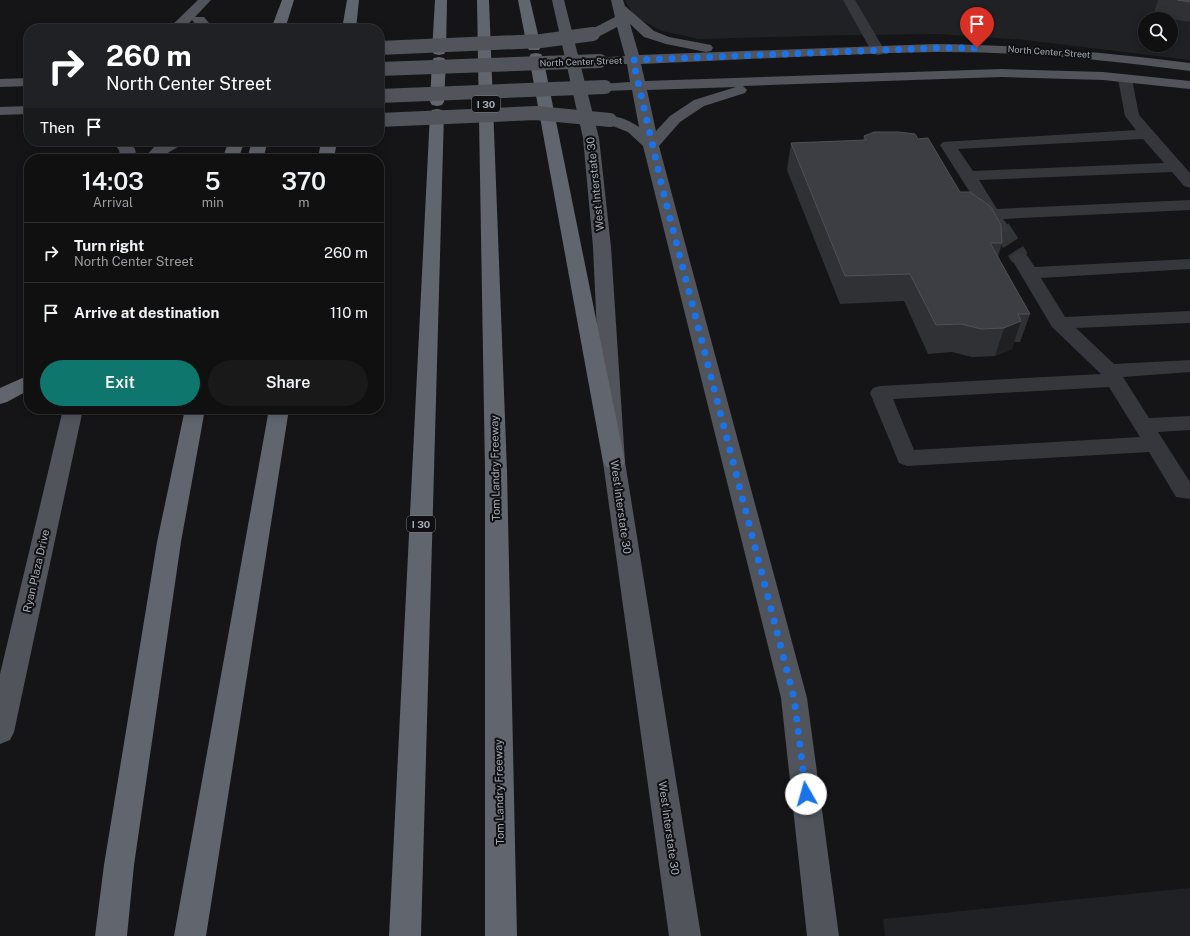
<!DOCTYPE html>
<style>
body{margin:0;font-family:"Public Sans",sans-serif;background:#19191a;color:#f1f3f6;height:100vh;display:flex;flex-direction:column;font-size:15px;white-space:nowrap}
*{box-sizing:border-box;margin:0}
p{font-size:13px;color:#9c9d9f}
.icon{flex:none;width:22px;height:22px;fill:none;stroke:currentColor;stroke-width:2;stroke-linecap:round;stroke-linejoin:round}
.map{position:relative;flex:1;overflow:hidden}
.side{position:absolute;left:24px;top:154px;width:360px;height:260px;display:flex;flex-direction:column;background:#101011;border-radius:16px;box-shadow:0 2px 10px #0003,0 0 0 1px #303031}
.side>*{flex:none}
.banner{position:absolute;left:24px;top:24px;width:360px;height:122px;border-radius:16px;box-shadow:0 2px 10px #0003,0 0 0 1px #303031;background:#202124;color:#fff;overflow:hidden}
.fabs{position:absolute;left:1138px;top:12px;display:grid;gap:8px}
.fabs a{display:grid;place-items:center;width:40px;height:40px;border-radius:50%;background:#101011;box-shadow:0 2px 10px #0003,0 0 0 1px #303031;font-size:20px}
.pin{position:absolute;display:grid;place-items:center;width:34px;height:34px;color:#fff;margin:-41px -17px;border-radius:50% 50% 50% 0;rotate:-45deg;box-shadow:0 0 4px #0007}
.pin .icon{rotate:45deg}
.me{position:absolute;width:44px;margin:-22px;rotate:353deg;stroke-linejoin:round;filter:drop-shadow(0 0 3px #0008)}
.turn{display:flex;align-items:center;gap:14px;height:84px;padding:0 16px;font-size:18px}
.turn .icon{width:52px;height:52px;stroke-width:2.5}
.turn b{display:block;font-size:28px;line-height:34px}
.then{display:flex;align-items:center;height:38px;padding:0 16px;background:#0003;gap:8px;font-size:15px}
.eta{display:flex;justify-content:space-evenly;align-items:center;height:68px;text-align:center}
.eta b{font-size:24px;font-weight:600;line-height:28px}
.button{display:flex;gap:8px;margin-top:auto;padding:8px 16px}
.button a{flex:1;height:46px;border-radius:24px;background:#0f766e;color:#fff;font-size:16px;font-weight:600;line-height:46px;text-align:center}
.button a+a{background:#19191a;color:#f1f3f6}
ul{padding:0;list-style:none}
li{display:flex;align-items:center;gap:12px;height:60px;padding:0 16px;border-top:1px solid #303031}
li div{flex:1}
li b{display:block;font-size:15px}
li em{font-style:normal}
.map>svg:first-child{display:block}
.built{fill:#202124;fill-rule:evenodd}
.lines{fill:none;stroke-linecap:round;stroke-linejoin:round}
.minor-tunnel{stroke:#323337;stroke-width:18;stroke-dasharray:18 9;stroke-linecap:butt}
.minor{fill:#35373c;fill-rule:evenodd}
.major{fill:#51545b;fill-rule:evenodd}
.highway{fill:#61656d;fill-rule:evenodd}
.major-bridge{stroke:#51545b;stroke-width:14}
.wall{fill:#303135}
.shaded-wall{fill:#202023}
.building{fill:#3c3e43;stroke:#4d5055}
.route{stroke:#1a73e8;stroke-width:7;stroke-dasharray:0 12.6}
.labels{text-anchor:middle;stroke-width:4;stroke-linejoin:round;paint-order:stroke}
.far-street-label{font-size:9px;fill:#a5acb8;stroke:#101012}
.shield{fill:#101012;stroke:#787d86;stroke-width:1}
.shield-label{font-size:10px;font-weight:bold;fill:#a5acb8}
.street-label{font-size:11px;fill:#a5acb8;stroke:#101012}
</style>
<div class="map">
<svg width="1190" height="936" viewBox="0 0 1190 936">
<rect width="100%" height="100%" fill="#151517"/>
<g class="built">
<path d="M 625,0 L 1190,0 L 1190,60 L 1025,40 L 939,34 L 851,35 L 699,39 L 662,31 L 634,16 ZM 1145,19 L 1171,19 L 1171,45 L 1145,45 Z"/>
<polygon points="1190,888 1190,936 885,936 883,919"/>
</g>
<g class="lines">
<polyline class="minor-tunnel" points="1001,228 1020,258"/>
<g class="minor">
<polygon points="843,0 855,0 885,51 883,54 878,55 873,54"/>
<path d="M 1125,75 L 1130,76 L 1132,79 L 1139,115 L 1190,173 L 1190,188 L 1184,186 L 1172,172 L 979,180 L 997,209 L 1190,200 L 1190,210 L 1003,219 L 1010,228 L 1007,232 L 1001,233 L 995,232 L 940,145 L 943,142 L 1136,130 L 1125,116 L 1118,79 L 1120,76 ZM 1143,139 L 1164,163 L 973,171 L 958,149 Z"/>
<path d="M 1020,253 L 1026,254 L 1035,267 L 1190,259 L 1190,269 L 1041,278 L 1065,317 L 1190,311 L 1190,323 L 1076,328 L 1114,364 L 1190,360 L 1190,372 L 1123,377 L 1149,418 L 1190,416 L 1190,430 L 1158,432 L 1190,482 L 1190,499 L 1176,497 L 1149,452 L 907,466 L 899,463 L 870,393 L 873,388 L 880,386 L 1101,374 L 1052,327 L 1011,258 L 1014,254 ZM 1109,387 L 1140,437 L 914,450 L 893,399 Z"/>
</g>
<g class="major">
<polygon points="198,0 211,0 195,17 204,17 214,29 200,29 192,20 194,18 183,29 168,29"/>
<polygon points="552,0 564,0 599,138 611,247 625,462 701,936 669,936 603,462 593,247 583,138"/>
<path d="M 611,0 L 623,0 L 625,6 L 654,31 L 669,37 L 711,45 L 713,48 L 711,51 L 706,52 L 666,44 L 644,37 L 630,24 L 639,55 L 934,44 C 1020,45 1105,52 1190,63 L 1190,71 C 1105,60 1019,51 934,52 C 836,54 738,60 641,64 L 645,81 L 1001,69 L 1103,72 L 1190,81 L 1190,89 L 1103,80 L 1001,77 L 743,86 L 747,90 L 745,93 L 704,106 L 680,122 L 659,146 L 807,698 L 839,936 L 807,936 L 781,698 L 643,146 L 628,132 L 605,123 L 602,120 L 605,117 C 616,114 630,121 639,127 L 632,90 L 605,91 L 600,90 L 598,87 L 600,84 L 630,82 L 627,64 L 595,64 L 593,61 L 595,58 L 625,56 L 617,27 L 598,37 L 588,37 L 586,34 L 588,31 L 615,17 ZM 736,87 L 694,100 L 670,116 L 656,131 L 647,90 Z"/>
<polygon points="29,78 29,86 0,87 0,79"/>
<polygon points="29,106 29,114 0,115 0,107"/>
<polygon points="112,141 128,141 135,149 137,159 121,159 119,150"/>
<path d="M 165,141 L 185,141 C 180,147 167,152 160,159 L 143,159 L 155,146 Z"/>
<polygon points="63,409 83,409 14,732 10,740 0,744 0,674"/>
</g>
<g class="highway">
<polygon points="282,0 294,0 285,29 271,29"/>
<polygon points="347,0 359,0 356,29 342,29"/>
<polygon points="435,0 447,0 446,51 444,54 439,55 434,54 432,51"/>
<polygon points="477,0 489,0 507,471 517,936 485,936 485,471"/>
<polygon points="518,0 530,0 541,47 539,50 529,50 527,47"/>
<polygon points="536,53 541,54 543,57 625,462 622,467 614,470 606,467 603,462 529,57 531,54"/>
<polygon points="439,57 444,58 446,61 444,102 442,105 437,106 432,105 430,102 432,61 434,58"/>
<polygon points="437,109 442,110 444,113 421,936 389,936 430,113 432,110"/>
<polygon points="229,141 245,141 238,159 222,159"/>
<polygon points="252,141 268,141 263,159 247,159"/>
<polygon points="321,141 337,141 334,159 318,159"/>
<polygon points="29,375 29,390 7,402 0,404 0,388"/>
<polygon points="185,409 205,409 181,542 134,865 127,936 95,936 104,865 157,542"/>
<polygon points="269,409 289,409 206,936 174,936"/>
</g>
<g class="major-bridge">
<polyline points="379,48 541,41 593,34"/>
<polyline points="379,69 600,61"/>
<polyline points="379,96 605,87"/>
<polyline points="379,120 536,113 610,120"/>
</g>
</g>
<g class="wall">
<polygon points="1158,0 1190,0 1190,22 1153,16"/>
<polygon points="864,136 918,139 960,192 1002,243 998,257 1030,314 1020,342 1014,342 1012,349 995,356 972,357 952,352 928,354 904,301 840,304 787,170 791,143 863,141"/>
</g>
<polygon class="shaded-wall" points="1021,321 1012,349 995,356 1004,328"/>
<g class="building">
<polygon points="1177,0 1190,0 1190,2"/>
<polygon points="874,132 899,132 915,134 918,139 928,138 960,192 970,192 991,207 1001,225 1002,243 990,243 1030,314 1018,314 1021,321 1004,328 981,329 961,324 936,325 910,274 845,276 791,143 866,140 864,136"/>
</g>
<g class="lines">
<polyline class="route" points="806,794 794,698 663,191 633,60 934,48 977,48"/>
</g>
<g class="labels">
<g class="far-street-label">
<text transform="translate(1049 52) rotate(4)" y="3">North Center Street</text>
<text transform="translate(581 62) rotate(-2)" y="3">North Center Street</text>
</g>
<g class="shield">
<rect x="472" y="96" width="28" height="16" rx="3"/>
<rect x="407" y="516" width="28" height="16" rx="3"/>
</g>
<g class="shield-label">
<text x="486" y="108">I 30</text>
<text x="421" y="528">I 30</text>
</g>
<g class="street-label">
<text transform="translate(595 184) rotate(-96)" y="4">West Interstate 30</text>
<text transform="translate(495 468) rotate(-91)" y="4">Tom Landry Freeway</text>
<text transform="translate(621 507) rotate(82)" y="4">West Interstate 30</text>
<text transform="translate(36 571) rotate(-77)" y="4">Ryan Plaza Drive</text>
<text transform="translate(499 792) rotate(-91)" y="4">Tom Landry Freeway</text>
<text transform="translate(669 828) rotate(82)" y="4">West Interstate 30</text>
</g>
</g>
</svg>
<div class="fabs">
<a><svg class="icon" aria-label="search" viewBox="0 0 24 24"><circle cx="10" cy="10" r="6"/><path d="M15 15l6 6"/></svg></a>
</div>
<div class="pin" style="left:977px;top:48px;background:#d93025"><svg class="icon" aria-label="arrive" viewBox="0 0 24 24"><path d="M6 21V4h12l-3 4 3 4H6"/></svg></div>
<svg class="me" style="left:806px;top:794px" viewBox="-20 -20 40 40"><circle r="19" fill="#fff"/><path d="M0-13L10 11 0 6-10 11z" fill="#1a73e8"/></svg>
<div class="banner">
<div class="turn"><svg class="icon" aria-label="right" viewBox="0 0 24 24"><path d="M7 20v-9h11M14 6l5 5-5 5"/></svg><div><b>260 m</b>North Center Street</div></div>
<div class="then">Then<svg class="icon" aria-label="arrive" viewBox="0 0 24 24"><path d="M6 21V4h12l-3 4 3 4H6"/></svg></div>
</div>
<section class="side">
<div class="eta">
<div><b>14:03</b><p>Arrival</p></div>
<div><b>5</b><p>min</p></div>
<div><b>370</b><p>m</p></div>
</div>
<ul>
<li><svg class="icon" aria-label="right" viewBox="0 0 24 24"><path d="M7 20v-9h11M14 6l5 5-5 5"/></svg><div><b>Turn right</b><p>North Center Street</p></div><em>260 m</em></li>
<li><svg class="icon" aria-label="arrive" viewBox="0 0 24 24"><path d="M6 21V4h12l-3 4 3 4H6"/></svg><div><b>Arrive at destination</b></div><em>110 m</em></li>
</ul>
<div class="button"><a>Exit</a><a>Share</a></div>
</section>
</div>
